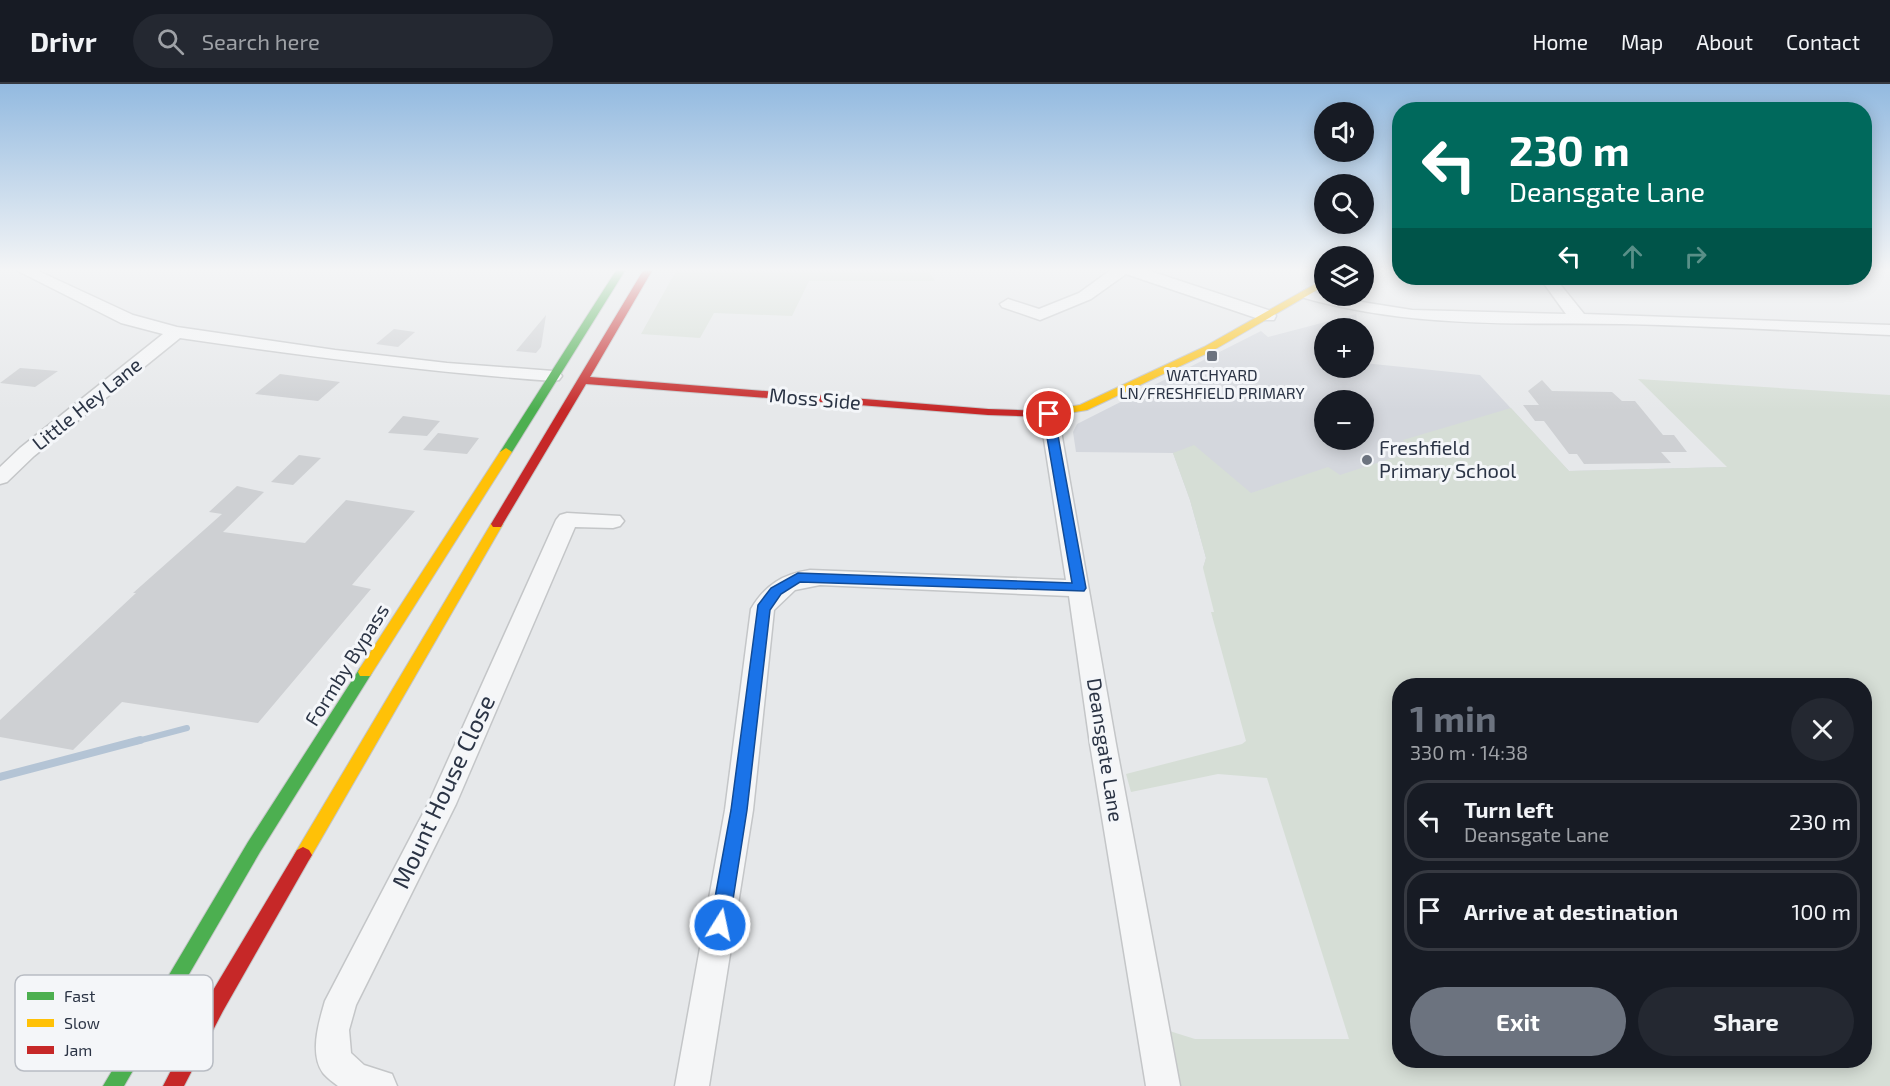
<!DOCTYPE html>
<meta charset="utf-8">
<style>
body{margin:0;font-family:"Exo 2",sans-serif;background:#242831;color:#f1f3f6;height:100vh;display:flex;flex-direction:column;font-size:22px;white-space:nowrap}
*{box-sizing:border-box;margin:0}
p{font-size:20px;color:#9ea1a6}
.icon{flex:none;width:33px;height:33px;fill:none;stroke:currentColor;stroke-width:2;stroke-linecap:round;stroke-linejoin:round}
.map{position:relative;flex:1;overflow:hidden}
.side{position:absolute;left:1392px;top:594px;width:480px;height:390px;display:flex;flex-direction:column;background:#171b24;border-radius:24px;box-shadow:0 3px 15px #0003}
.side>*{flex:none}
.top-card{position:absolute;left:1392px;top:18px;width:480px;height:183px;border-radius:24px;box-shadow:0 3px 15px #0003;background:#00695c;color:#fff;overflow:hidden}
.fabs{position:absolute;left:1314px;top:18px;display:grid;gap:12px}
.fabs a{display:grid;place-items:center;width:60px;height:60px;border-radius:50%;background:#171b24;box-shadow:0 3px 15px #0003;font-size:30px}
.pin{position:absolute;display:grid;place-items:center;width:51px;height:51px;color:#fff;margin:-26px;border:3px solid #fff;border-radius:50%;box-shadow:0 2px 6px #0007}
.me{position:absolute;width:66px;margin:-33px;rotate:10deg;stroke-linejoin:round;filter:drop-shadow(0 0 4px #0008)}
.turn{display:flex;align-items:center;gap:21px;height:126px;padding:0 18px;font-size:27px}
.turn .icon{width:78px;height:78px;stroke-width:2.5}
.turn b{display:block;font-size:42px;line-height:51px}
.lanes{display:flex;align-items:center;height:57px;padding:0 18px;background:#0003;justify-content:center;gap:30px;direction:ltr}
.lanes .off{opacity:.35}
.round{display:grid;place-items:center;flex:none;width:63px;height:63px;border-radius:32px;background:#242831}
.summary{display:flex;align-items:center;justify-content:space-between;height:102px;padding:0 18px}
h1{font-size:36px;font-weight:700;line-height:45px;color:#6c737f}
.action{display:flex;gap:12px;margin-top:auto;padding:12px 18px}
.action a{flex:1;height:69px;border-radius:36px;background:#6c737f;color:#fff;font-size:24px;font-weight:700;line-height:69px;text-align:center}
.action a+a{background:#242831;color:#f1f3f6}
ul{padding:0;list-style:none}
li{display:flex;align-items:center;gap:18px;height:81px;margin:0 12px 9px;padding:0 6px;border:3px solid #363941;border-radius:24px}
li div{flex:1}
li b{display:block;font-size:22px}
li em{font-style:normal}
header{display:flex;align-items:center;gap:36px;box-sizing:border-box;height:84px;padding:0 30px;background:#171b24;border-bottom:2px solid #363941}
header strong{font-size:28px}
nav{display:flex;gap:33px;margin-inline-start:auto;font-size:21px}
.search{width:420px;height:54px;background:#242831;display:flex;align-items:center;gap:15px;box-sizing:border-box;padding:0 21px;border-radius:33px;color:#9ea1a6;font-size:22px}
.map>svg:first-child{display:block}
.built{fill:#d4d7dd;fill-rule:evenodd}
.green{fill:#d6ded6;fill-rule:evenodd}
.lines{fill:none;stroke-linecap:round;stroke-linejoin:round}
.stream-far1{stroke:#b4c4d5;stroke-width:6}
.stream{stroke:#b4c4d5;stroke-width:8}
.building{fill:#ced0d3}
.street-casing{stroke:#c4c6c8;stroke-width:3}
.fast-casing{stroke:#c4c6c8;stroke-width:2}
.slow-casing{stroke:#c4c6c8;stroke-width:2}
.jam-casing{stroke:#c4c6c8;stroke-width:2}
.street{fill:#f5f6f7;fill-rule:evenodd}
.fast{fill:#4caf50;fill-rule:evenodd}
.slow{fill:#ffc107;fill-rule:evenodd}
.jam{fill:#c62828;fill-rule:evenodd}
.route{fill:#1a73e8;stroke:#114b97;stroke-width:1.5}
.poi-dot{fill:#6c737f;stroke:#f4f6f9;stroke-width:2}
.labels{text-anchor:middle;stroke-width:6;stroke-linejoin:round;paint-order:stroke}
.far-poi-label{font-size:16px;fill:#2b3445;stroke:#f4f6f9}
.street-label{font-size:20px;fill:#2b3445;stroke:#f4f6f9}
.poi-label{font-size:20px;fill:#2b3445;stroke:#f4f6f9;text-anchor:start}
.near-street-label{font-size:24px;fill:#2b3445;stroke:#f4f6f9}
.key{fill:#f4f6f9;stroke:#b8bcc3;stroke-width:1.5}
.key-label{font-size:16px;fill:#2b3445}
</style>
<header>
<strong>Drivr</strong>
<div class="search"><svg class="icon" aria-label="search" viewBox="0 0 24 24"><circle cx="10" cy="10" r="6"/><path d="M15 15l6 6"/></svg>Search here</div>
<nav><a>Home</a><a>Map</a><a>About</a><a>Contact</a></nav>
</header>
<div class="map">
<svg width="1890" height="1002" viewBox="0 0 1890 1002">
<rect width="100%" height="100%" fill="#e6e8ea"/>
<path class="built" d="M 1356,230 L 1358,244 L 1324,244 L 1324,284 L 1364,284 L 1364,279 L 1480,291 L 1569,387 L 1728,383 L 1203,484 L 1206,474 L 1190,416 L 1173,369 L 1076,368 L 1073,348 L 1077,340 L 1261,247 L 1268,253 ZM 1324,316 L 1364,316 L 1364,356 L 1324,356 Z"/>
<g class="green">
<polygon points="677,185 927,185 935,197 809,197 792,232 714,229 700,254 641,250"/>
<path d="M 1638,295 L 1890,311 L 1890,1002 L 1174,1002 L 1163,945 L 1195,955 L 1349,955 L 1267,694 L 1218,690 L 1131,708 L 1126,690 L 1242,660 L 1246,657 L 1211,528 L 1214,528 L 1203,484 L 1206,474 L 1190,416 L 1173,369 L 1194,361 L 1251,409 L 1328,383 L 1340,391 L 1414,367 L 1403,356 L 1511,324 L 1569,387 L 1727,383 ZM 1400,602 L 1864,602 L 1864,976 L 1400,976 Z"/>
</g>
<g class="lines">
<polyline class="stream-far1" points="134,658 187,644"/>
<polyline class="stream" points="0,693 140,656"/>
</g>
<g class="building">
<polygon points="546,231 541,263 536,269 516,267"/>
<polygon points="394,245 415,248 398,263 376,260"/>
<polygon points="20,284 58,287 35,303 0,299"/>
<polygon points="280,290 318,295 340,298 318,317 255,310"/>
<polygon points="1542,296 1552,307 1612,308 1622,317 1635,317 1663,351 1674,351 1687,368 1661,368 1671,379 1584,380 1577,370 1569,370 1544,337 1535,337 1523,321 1539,321 1528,307"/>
<polygon points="403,332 440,337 427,352 388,349"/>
<polygon points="438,349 479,354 467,370 423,366"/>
<polygon points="299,371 321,374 293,401 271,398"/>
<polygon points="237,402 264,408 223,448 305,459 346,416 415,427 352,501 371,505 258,639 122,618 73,666 0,653 0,636 136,509 133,509 222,430 209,428"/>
</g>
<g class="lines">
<g class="street-casing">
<g id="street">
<path d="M 14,185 L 34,185 L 133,231 L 177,243 L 335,266 L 447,279 L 553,287 L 559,288 L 562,292 L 559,296 L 553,297 C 428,288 304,272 180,254 L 34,372 L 7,398 L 0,400 L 0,383 L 20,364 L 163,250 L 121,239 Z"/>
<polygon points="1112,185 1144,185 1274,228 1276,232 1274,236 1262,236 1126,190 1091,215 1040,236 1002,223 1000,220 1008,215 1039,225 1079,209"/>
<path d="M 1540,194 L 1555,194 L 1584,230 L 1890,241 L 1890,251 C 1801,247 1711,242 1622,240 C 1510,239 1410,244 1301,213 L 1299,210 L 1307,205 L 1324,212 L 1412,226 L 1566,230 Z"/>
<path d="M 1049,324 L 1056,326 L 1058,330 L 1116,660 L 1180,1002 L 1146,1002 L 1090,660 L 1069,512 L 820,501 L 795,506 L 774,526 L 753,726 L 709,1002 L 675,1002 L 725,726 L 751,525 C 765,501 783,490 810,486 L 1066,496 L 1040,330 L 1042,326 Z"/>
<path d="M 567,429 L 620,432 L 624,437 L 620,442 L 613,444 L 575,443 L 456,720 L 356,921 L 349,946 L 351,969 L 364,981 L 392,990 L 397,1002 L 338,1002 C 333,998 327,994 323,989 C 309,969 319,938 325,917 L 430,716 L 556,436 L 560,431 Z"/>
</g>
</g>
<g class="fast-casing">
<g id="fast">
<polygon points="617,185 626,185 512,368 506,372 502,371 500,368"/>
<polygon points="365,582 370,584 372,588 370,592 260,768 124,1002 103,1002 248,758 360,584"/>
</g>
</g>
<g class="slow-casing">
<g id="slow">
<polygon points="1324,195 1324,202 1212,267 1087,326 1045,333 1039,330 1045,327 1080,321 1204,263"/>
<polygon points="506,364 512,368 370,592 360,592 358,588 360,584 500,368"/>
<polygon points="497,436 503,440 309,776 303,779 297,776 294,771 297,766 491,440"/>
</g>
</g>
<g class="jam-casing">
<g id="jam">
<polygon points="644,185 653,185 590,293 988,325 1045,327 1051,330 1045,333 988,331 586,300 501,443 493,443 491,440"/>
<polygon points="303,763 309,766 312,771 309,776 223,927 184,1002 163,1002 209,913 297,766"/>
</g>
</g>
<use href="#street" class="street"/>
<use href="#fast" class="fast"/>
<use href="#slow" class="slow"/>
<use href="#jam" class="jam"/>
</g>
<linearGradient id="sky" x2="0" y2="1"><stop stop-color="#93bae0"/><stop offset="0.57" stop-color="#f4f5f6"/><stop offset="1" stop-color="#f4f5f6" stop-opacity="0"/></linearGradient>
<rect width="1890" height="326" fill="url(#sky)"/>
<polygon class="route" points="1049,327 1054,330 1086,504 1084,507 800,498 781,510 770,526 747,726 729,841 726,847 720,849 713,847 710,841 731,726 758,521 771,504 798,489 1072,499 1043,330"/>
<g class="poi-dot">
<rect x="1206" y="266" width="12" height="12" rx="3"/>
<circle cx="1367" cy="376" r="6"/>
</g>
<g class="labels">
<g class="far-poi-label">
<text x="1212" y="297">WATCHYARD<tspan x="1212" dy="18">LN/FRESHFIELD PRIMARY</tspan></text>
</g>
<g class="street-label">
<text transform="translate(815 315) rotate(5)" y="7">Moss Side</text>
<text transform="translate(87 320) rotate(-39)" y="7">Little Hey Lane</text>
<text transform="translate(347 581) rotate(-58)" y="7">Formby Bypass</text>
<text transform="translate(1105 666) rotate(81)" y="7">Deansgate Lane</text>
</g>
<g class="poi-label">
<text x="1379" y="371">Freshfield<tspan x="1379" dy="23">Primary School</tspan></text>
</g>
<g class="near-street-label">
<text transform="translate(444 708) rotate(-65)" y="8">Mount House Close</text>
</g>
</g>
<rect x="15" y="891" width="198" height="96" rx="9" class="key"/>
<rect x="27" y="908" width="27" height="8" fill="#4caf50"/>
<rect x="27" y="935" width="27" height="8" fill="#ffc107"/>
<rect x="27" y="962" width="27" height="8" fill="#c62828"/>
<g class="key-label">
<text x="64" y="918">Fast</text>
<text x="64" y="945">Slow</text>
<text x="64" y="972">Jam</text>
</g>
</svg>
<div class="fabs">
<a><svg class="icon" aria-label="sound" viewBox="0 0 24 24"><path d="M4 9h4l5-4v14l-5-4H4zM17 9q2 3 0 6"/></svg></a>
<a><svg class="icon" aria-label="search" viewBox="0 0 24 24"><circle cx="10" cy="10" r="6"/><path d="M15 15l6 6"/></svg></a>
<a><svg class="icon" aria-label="layers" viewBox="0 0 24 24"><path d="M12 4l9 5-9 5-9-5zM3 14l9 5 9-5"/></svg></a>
<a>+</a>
<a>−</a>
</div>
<div class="pin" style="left:1049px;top:330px;background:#d93025"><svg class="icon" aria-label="arrive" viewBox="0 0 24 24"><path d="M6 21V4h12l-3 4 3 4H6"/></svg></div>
<svg class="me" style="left:720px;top:841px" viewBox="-20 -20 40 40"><circle r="17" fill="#1a73e8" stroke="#fff" stroke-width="3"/><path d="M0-11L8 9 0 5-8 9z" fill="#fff"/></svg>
<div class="top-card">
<div class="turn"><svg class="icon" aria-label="left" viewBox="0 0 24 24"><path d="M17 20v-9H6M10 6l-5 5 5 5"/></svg><div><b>230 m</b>Deansgate Lane</div></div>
<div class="lanes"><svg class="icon" aria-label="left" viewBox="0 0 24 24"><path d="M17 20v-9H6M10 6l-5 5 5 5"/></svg><svg class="icon off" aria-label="ahead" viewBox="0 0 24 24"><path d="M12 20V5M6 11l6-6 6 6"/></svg><svg class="icon off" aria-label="right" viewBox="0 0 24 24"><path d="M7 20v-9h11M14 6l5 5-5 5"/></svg></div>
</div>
<section class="side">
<div class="summary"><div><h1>1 min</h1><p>330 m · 14:38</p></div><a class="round"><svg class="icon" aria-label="close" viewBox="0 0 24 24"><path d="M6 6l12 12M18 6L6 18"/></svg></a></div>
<ul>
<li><svg class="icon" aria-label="left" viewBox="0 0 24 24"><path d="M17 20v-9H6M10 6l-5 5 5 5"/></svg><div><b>Turn left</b><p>Deansgate Lane</p></div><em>230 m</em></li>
<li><svg class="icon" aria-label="arrive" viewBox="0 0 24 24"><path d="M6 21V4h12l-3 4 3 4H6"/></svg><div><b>Arrive at destination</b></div><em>100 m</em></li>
</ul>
<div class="action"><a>Exit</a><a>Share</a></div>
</section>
</div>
